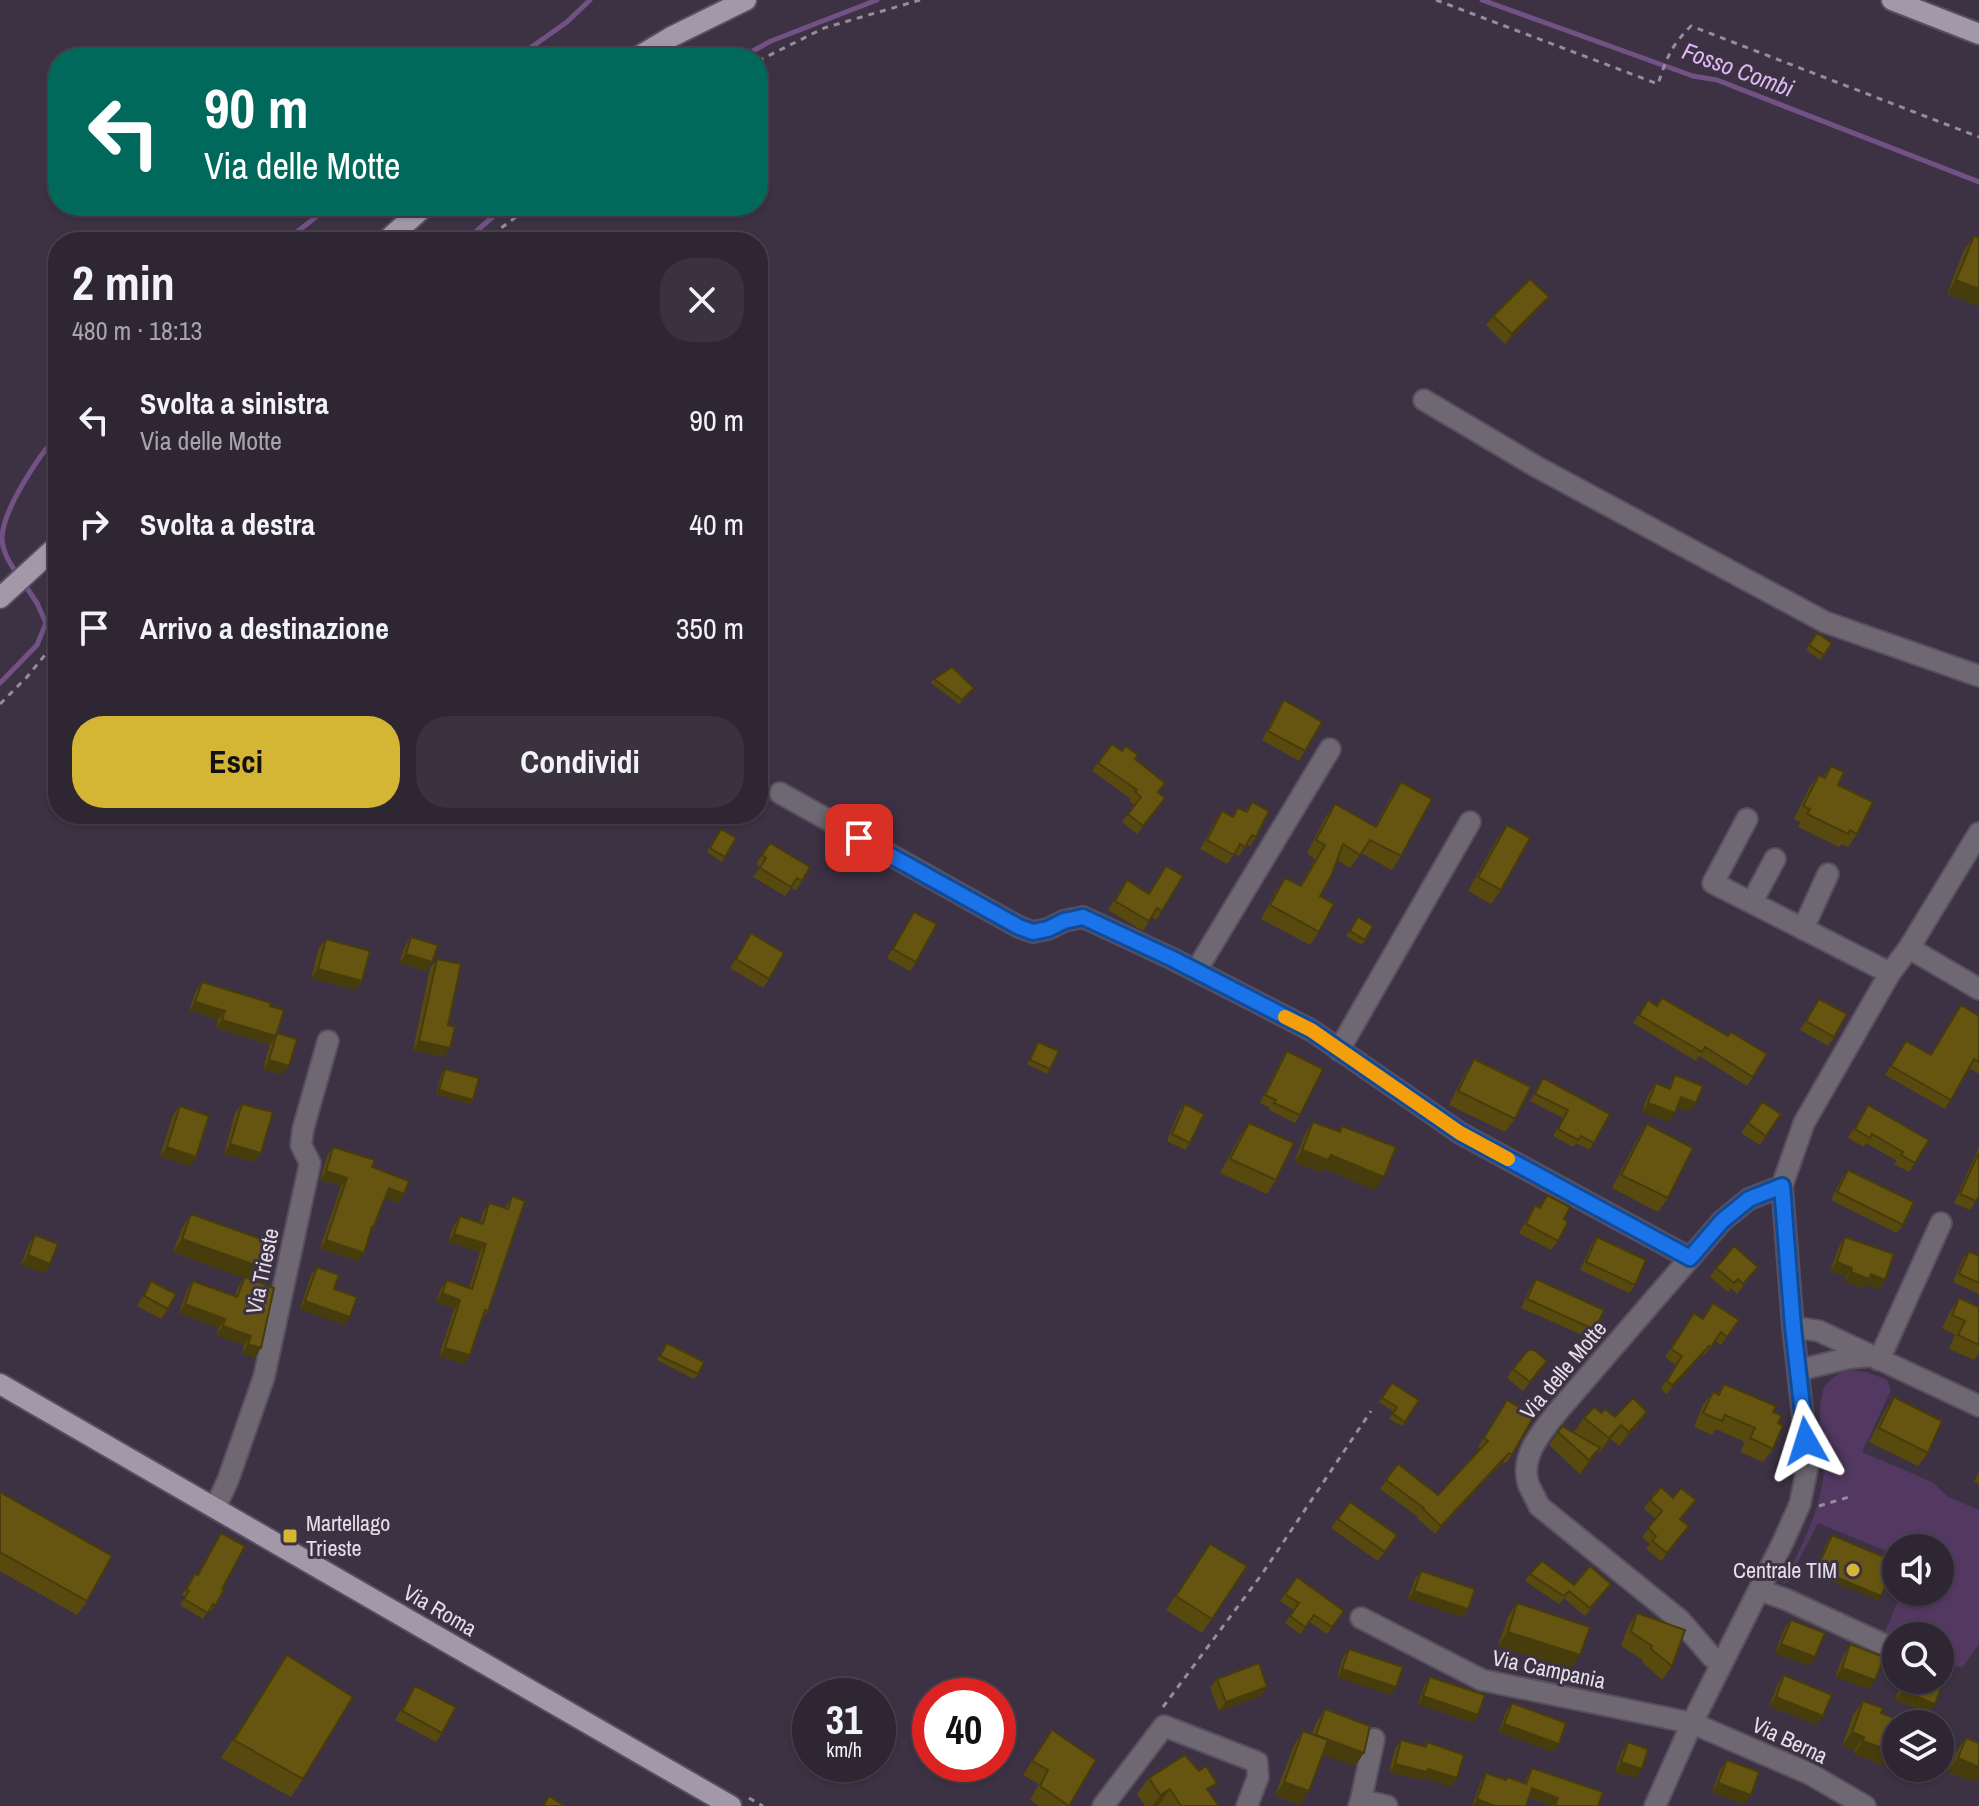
<!DOCTYPE html>
<html lang="it">
<meta charset="utf-8">
<style>
body{margin:0;font-family:"Archivo Narrow",sans-serif;background:#3a323f;color:#f1f3f6;height:100vh;display:flex;flex-direction:column;font-size:30px;white-space:nowrap}
*{box-sizing:border-box;margin:0}
p{font-size:26px;color:#a7a5ac}
.icon{flex:none;width:44px;height:44px;fill:none;stroke:currentColor;stroke-width:2;stroke-linecap:round;stroke-linejoin:round}
.map{position:relative;flex:1;overflow:hidden}
.drawer{position:absolute;left:48px;top:232px;width:720px;height:592px;display:flex;flex-direction:column;background:#2e2633;border-radius:32px;box-shadow:0 2px 6px #0004,0 0 0 2px #49434e}
.drawer>*{flex:none}
.banner{position:absolute;left:48px;top:48px;width:720px;height:168px;border-radius:32px;box-shadow:0 2px 6px #0004,0 0 0 2px #49434e;background:#00695c;color:#fff;overflow:hidden}
.tools{position:absolute;left:1882px;top:1534px;display:grid;gap:16px}
.tools a{display:grid;place-items:center;width:72px;height:72px;border-radius:50%;background:#2e2633;box-shadow:0 2px 6px #0004,0 0 0 2px #49434e;font-size:40px}
.speed{position:absolute;left:792px;top:1678px;display:flex;gap:16px;font-size:40px;font-weight:700;text-align:center}
.speed>*{display:grid;place-content:center;width:104px;height:104px;border-radius:50%;background:#2e2633;box-shadow:0 2px 6px #0004,0 0 0 2px #49434e;line-height:1}
.speed small{font-size:20px;font-weight:400}
.speed .limit{border:12px solid #d22;background:#fff;color:#111}
.pin{position:absolute;display:grid;place-items:center;width:68px;height:68px;color:#fff;margin:-34px;border-radius:16px;box-shadow:0 4px 12px #0006}
.me{position:absolute;width:88px;margin:-44px;rotate:354deg;stroke-linejoin:round;filter:drop-shadow(0 0 6px #0008)}
.turn{display:flex;align-items:center;gap:28px;height:168px;padding:0 24px;font-size:36px}
.turn .icon{width:104px;height:104px;stroke-width:2.5}
.turn b{display:block;font-size:56px;line-height:68px}
.round{display:grid;place-items:center;flex:none;width:84px;height:84px;border-radius:32px;background:#3a323f}
.summary{display:flex;align-items:center;justify-content:space-between;height:136px;padding:0 24px}
h1{font-size:48px;font-weight:700;line-height:60px}
.primary-button{display:flex;gap:16px;margin-top:auto;padding:16px 24px}
.primary-button a{flex:1;height:92px;border-radius:32px;background:#d5b534;color:#111;font-size:32px;font-weight:700;line-height:92px;text-align:center}
.primary-button a+a{background:#3a323f;color:#f1f3f6}
ul{padding:0;list-style:none}
li{display:flex;align-items:center;gap:24px;height:104px;padding:0 24px}
li div{flex:1}
li b{display:block;font-size:30px}
li em{font-style:normal}
.map>svg:first-child{display:block}
.green{fill:#533962}
.lines{fill:none;stroke-linecap:round;stroke-linejoin:round}
.stream{stroke:#725284;stroke-width:5}
.minor-casing{stroke:#584e5f;stroke-width:24}
.major-casing{stroke:#584e5f;stroke-width:24}
.path{stroke:#968d9c;stroke-width:3;stroke-dasharray:6 6;stroke-linecap:butt}
.minor{stroke:#6d6871;stroke-width:20}
.major{stroke:#a298a9;stroke-width:20}
.wall{fill:#58490f}
.shaded-wall{fill:#473c0c}
.building{fill:#651;stroke:#473c0c;stroke-width:2}
.route-casing{stroke:#114b97;stroke-width:20}
.route{stroke:#1a73e8;stroke-width:14}
.slow{stroke:#f59e0b;stroke-width:14}
.poi-dot{fill:#d5b534;stroke:#3d3244;stroke-width:3}
.labels{text-anchor:middle;stroke-width:6;stroke-linejoin:round;paint-order:stroke}
.street-label{font-size:22px;fill:#e5dfea;stroke:#3d3244}
.poi-label{font-size:22px;fill:#e5dfea;stroke:#3d3244;text-anchor:start}
.water-label{font-size:24px;font-style:italic;fill:#deb8f5;stroke:#3d3244}
</style>
<div class="map">
<svg width="1979" height="1806" viewBox="0 0 1979 1806">
<rect width="100%" height="100%" fill="#3d3244"/>
<path class="green" d="M 1844,1370 L 1867,1372 L 1887,1380 L 1891,1390 L 1862,1452 L 1932,1482 L 1948,1497 L 1979,1510 L 1979,1644 L 1962,1668 L 1940,1659 L 1940,1636 L 1896,1636 L 1896,1639 L 1884,1634 L 1902,1592 L 1940,1592 L 1940,1548 L 1896,1548 L 1896,1555 L 1818,1523 L 1788,1582 L 1783,1584 C 1800,1548 1820,1513 1824,1472 C 1826,1446 1815,1417 1823,1391 C 1826,1381 1836,1376 1844,1370 Z"/>
<g class="lines">
<g class="stream">
<polyline points="1482,0 1693,76 1717,80 1979,182"/>
<polyline points="516,58 567,22 590,0"/>
<polyline points="740,58 771,41 877,0"/>
<polyline points="284,242 330,206"/>
<polyline points="464,242 505,206"/>
<path d="M 17,574 C 10,563 3,553 2,540 C 1,512 39,455 58,435"/>
<polyline points="46,623 58,612"/>
<polyline points="0,683 37,645 46,623 37,603 23,582"/>
</g>
<g class="minor-casing">
<g id="minor">
<polyline points="1424,400 1537,467 1825,622 1979,676"/>
<polyline points="780,793 1019,927 1033,932 1048,929 1064,921 1083,917 1173,959 1311,1030 1460,1133 1690,1258"/>
<polyline points="1747,819 1713,883 1890,973"/>
<polyline points="1752,902 1775,859"/>
<polyline points="1803,929 1828,874"/>
<polyline points="1909,948 1979,989"/>
<polyline points="1196,971 1330,749"/>
<polyline points="1339,1050 1470,822"/>
<polyline points="1793,1327 1819,1331 1979,1406"/>
<polyline points="1879,1360 1941,1223"/>
<polyline points="1799,1370 1849,1358 1872,1356"/>
<polyline points="215,1508 228,1480 264,1377 310,1163 301,1145 303,1129 328,1041"/>
<polyline points="1759,1590 1785,1599 1896,1650"/>
<polyline points="1361,1618 1482,1680 1692,1723 1810,1774 1865,1806"/>
<path d="M 1722,1663 L 1712,1657 L 1680,1620 L 1539,1506 C 1536,1498 1531,1491 1528,1483 C 1520,1455 1543,1430 1559,1410 L 1722,1221 L 1749,1199 L 1782,1186"/>
<polyline points="1361,1800 1374,1739"/>
<polyline points="1103,1806 1164,1726 1257,1762 1258,1777 1247,1806"/>
<polyline points="1359,1806 1361,1800 1387,1806"/>
<polyline points="1655,1806 1692,1723 1783,1542 1800,1504 1808,1464 1793,1327 1782,1186 1804,1123 1890,973 1909,948 1979,833"/>
</g>
</g>
<g class="major-casing">
<g id="major">
<polyline points="1892,0 1979,34"/>
<polyline points="636,58 671,37 746,0"/>
<polyline points="385,242 425,206"/>
<polyline points="0,598 58,545"/>
<polyline points="0,1384 731,1806"/>
</g>
</g>
<g class="path">
<path d="M 1436,0 L 1658,84 C 1667,57 1671,46 1691,26 L 1979,137"/>
<polyline points="758,61 824,28 920,0"/>
<polyline points="482,242 531,206"/>
<polyline points="0,704 27,677 58,639"/>
<polyline points="1819,1506 1849,1497"/>
<polyline points="1163,1707 1262,1574 1371,1411"/>
<polyline points="749,1798 763,1806"/>
</g>
<use href="#minor" class="minor"/>
<use href="#major" class="major"/>
</g>
<g class="wall">
<polygon points="1974,236 1979,306 1947,294 1964,250"/>
<polygon points="1549,297 1542,306 1505,344 1486,325 1493,316"/>
<polygon points="1817,633 1832,643 1820,660 1806,650"/>
<polygon points="934,679 971,692 959,704 931,683"/>
<polygon points="1284,700 1305,751 1299,761 1262,740 1278,709"/>
<polygon points="1112,744 1135,759 1158,793 1159,806 1137,834 1122,822 1135,805 1129,801 1131,799 1092,771"/>
<polygon points="1831,766 1857,834 1848,847 1842,844 1839,847 1798,827 1801,822 1794,819 1809,788 1819,775 1823,777"/>
<polygon points="1401,782 1401,856 1392,870 1361,853 1350,868 1337,860 1320,896 1319,932 1310,945 1261,919 1276,891 1285,878 1300,886 1315,859 1307,853 1325,818 1335,804 1375,826 1392,795"/>
<polygon points="1252,802 1256,837 1250,846 1247,844 1239,856 1234,854 1227,864 1200,849 1216,820 1222,811 1232,816 1238,808 1245,812"/>
<polygon points="1507,825 1501,890 1491,904 1468,891 1497,839"/>
<polygon points="721,829 725,857 722,862 707,852"/>
<polygon points="770,843 802,881 796,890 791,888 785,896 753,877 760,867 756,864"/>
<polygon points="1166,866 1162,911 1156,920 1152,917 1143,931 1108,910 1127,880 1149,893"/>
<polygon points="914,912 916,962 910,971 887,958"/>
<polygon points="1358,917 1365,940 1362,945 1346,936"/>
<polygon points="751,933 769,979 763,988 730,968"/>
<polygon points="411,937 432,962 426,971 399,963 405,946"/>
<polygon points="326,939 362,981 356,990 311,978 319,948"/>
<polygon points="437,959 448,1025 444,1057 413,1050 430,968"/>
<polygon points="202,982 270,1006 276,1034 282,1075 263,1069 270,1044 270,1045 216,1028 218,1020 189,1010 196,991"/>
<polygon points="1662,998 1753,1077 1747,1086 1699,1056 1696,1061 1633,1023 1648,1000 1657,1006"/>
<polygon points="1819,999 1834,1037 1828,1046 1800,1030"/>
<polygon points="1961,1005 1979,1016 1979,1074 1969,1068 1945,1109 1885,1075 1906,1041 1930,1055"/>
<polygon points="1038,1042 1050,1069 1047,1074 1027,1064"/>
<polygon points="1287,1051 1300,1115 1295,1123 1269,1110 1270,1108 1260,1103 1282,1059"/>
<polygon points="1474,1059 1515,1119 1505,1132 1449,1105 1465,1073"/>
<polygon points="445,1069 473,1100 470,1104 436,1094 442,1073"/>
<polygon points="1675,1075 1696,1103 1689,1112 1677,1107 1668,1122 1642,1112 1649,1093 1656,1083 1668,1088"/>
<polygon points="1543,1078 1594,1143 1589,1150 1576,1143 1573,1147 1553,1136 1563,1118 1530,1101"/>
<polygon points="1762,1102 1781,1114 1760,1145 1741,1133"/>
<polygon points="242,1104 255,1162 224,1154 235,1113"/>
<polygon points="1185,1104 1190,1143 1185,1150 1167,1141 1179,1111"/>
<polygon points="1868,1105 1915,1163 1909,1172 1894,1164 1897,1161 1866,1143 1864,1147 1848,1138"/>
<polygon points="180,1106 196,1157 190,1166 160,1156 173,1115"/>
<polygon points="1313,1122 1338,1132 1342,1126 1375,1190 1323,1168 1320,1172 1294,1162 1305,1134"/>
<polygon points="1249,1123 1276,1180 1267,1194 1220,1173 1240,1136"/>
<polygon points="1647,1124 1668,1198 1658,1212 1612,1188 1638,1138"/>
<polygon points="333,1147 372,1167 398,1203 385,1198 358,1261 320,1248 341,1186 320,1180 327,1156"/>
<polygon points="1979,1147 1979,1197 1970,1210 1954,1203"/>
<polygon points="1848,1170 1903,1225 1897,1233 1831,1200 1842,1178"/>
<polygon points="1547,1195 1564,1219 1558,1241 1551,1250 1519,1233 1535,1205 1539,1207"/>
<polygon points="512,1196 488,1311 482,1319 464,1364 439,1356 454,1309 436,1302 441,1288 447,1280 469,1288 480,1252 448,1242 454,1225 460,1216 480,1223 483,1212 489,1203 505,1208"/>
<polygon points="191,1214 258,1266 249,1279 255,1358 242,1353 244,1345 216,1335 219,1328 179,1313 187,1290 193,1281 235,1296 238,1287 244,1278 173,1252 182,1228"/>
<polygon points="35,1235 50,1264 44,1273 21,1265 29,1244"/>
<polygon points="1597,1237 1635,1285 1629,1293 1580,1270 1591,1246"/>
<polygon points="1845,1237 1885,1280 1879,1289 1866,1284 1863,1288 1844,1281 1846,1277 1830,1271 1839,1247"/>
<polygon points="1969,1251 1979,1256 1979,1294 1953,1282 1963,1259"/>
<polygon points="317,1267 334,1289 345,1325 300,1309 311,1275"/>
<polygon points="1758,1267 1737,1294 1731,1288 1728,1292 1710,1277 1716,1268"/>
<polygon points="1536,1279 1595,1330 1589,1338 1521,1308 1530,1288"/>
<polygon points="151,1281 168,1309 161,1319 137,1306"/>
<polygon points="1959,1298 1979,1307 1979,1353 1974,1360 1949,1349 1955,1335 1942,1328 1950,1312"/>
<polygon points="1694,1313 1702,1319 1739,1320 1721,1345 1715,1340 1705,1355 1703,1354 1667,1394 1661,1389 1676,1365 1665,1357"/>
<polygon points="667,1343 698,1374 694,1379 657,1360"/>
<polygon points="1547,1361 1523,1391 1507,1378 1513,1369"/>
<polygon points="1392,1383 1419,1400 1402,1426 1389,1419 1394,1412 1379,1402"/>
<polygon points="1724,1384 1773,1412 1778,1423 1773,1449 1763,1462 1740,1452 1745,1442 1716,1429 1712,1435 1694,1427 1703,1405 1713,1392 1717,1394"/>
<polygon points="1894,1397 1928,1453 1918,1466 1869,1442 1885,1411"/>
<polygon points="1507,1400 1512,1455 1506,1463 1503,1462 1435,1534 1417,1518 1418,1517 1380,1489 1398,1464 1438,1495 1481,1449 1478,1447"/>
<polygon points="1601,1413 1638,1426 1619,1446 1611,1439 1600,1452 1598,1451 1580,1474 1549,1445 1562,1426 1579,1435 1574,1432 1584,1418"/>
<polygon points="1979,1471 1979,1484 1974,1482"/>
<polygon points="0,1492 87,1601 77,1615 0,1571"/>
<polygon points="1673,1498 1696,1500 1681,1519 1689,1526 1661,1561 1646,1549 1650,1544 1642,1537 1656,1519 1644,1509 1650,1500"/>
<polygon points="1350,1502 1397,1535 1378,1561 1331,1528"/>
<polygon points="221,1533 222,1589 215,1606 211,1611 209,1610 203,1619 180,1605 185,1597 182,1595 191,1579 195,1574 197,1575"/>
<polygon points="1832,1535 1878,1600 1814,1574 1828,1540"/>
<polygon points="1210,1544 1247,1566 1202,1633 1166,1610"/>
<polygon points="1421,1571 1463,1617 1408,1599 1415,1579"/>
<polygon points="1530,1574 1574,1585 1606,1591 1585,1616 1564,1598 1559,1604 1525,1581"/>
<polygon points="1297,1577 1344,1611 1327,1634 1310,1622 1300,1634 1285,1623 1294,1610 1280,1601"/>
<polygon points="1517,1603 1571,1669 1498,1646 1508,1617"/>
<polygon points="1637,1613 1672,1666 1662,1680 1642,1662 1643,1660 1621,1646 1628,1627"/>
<polygon points="1791,1620 1815,1657 1809,1666 1775,1653 1784,1629"/>
<polygon points="1850,1644 1869,1689 1835,1677 1844,1654"/>
<polygon points="1349,1649 1396,1687 1391,1695 1337,1677 1343,1657"/>
<polygon points="287,1655 303,1779 291,1797 221,1758"/>
<polygon points="1784,1675 1817,1725 1769,1706 1778,1684"/>
<polygon points="1430,1677 1478,1715 1473,1723 1418,1704 1425,1684"/>
<polygon points="1217,1679 1261,1696 1219,1711 1210,1688"/>
<polygon points="1903,1680 1940,1680 1929,1713 1895,1700"/>
<polygon points="415,1686 442,1733 436,1742 395,1720"/>
<polygon points="1863,1701 1881,1713 1905,1722 1908,1717 1927,1724 1896,1724 1896,1767 1892,1765 1891,1768 1854,1754 1855,1750 1842,1746 1853,1715"/>
<polygon points="1512,1703 1559,1744 1553,1752 1499,1732 1506,1711"/>
<polygon points="1325,1709 1355,1766 1323,1754 1300,1805 1275,1795 1294,1745 1303,1731 1312,1734 1316,1723"/>
<polygon points="1052,1730 1069,1806 1039,1806 1030,1800 1039,1784 1023,1775"/>
<polygon points="1966,1738 1979,1743 1979,1776 1975,1782 1948,1772 1956,1752"/>
<polygon points="1401,1740 1424,1746 1427,1742 1457,1778 1451,1787 1423,1777 1421,1780 1389,1772 1395,1749"/>
<polygon points="1628,1742 1635,1778 1615,1772 1622,1751"/>
<polygon points="1727,1760 1751,1795 1744,1804 1712,1792 1720,1770"/>
<polygon points="1532,1768 1598,1806 1552,1806 1529,1797 1526,1806 1472,1806 1481,1781 1486,1773 1505,1780 1507,1777 1524,1784 1527,1776"/>
<polygon points="1149,1778 1210,1793 1219,1806 1145,1806 1137,1794"/>
</g>
<g class="shaded-wall">
<polygon points="1956,280 1979,289 1979,306 1947,294"/>
<polygon points="1549,297 1542,306 1505,344 1512,334"/>
<polygon points="406,954 432,962 426,971 399,963"/>
<polygon points="318,969 362,981 356,990 311,978"/>
<polygon points="195,1002 225,1011 218,1020 189,1010"/>
<polygon points="222,1020 276,1036 270,1045 216,1028"/>
<polygon points="419,1041 450,1048 444,1057 413,1050"/>
<polygon points="269,1060 289,1066 282,1075 263,1069"/>
<polygon points="439,1090 473,1100 470,1104 436,1094"/>
<polygon points="1681,1097 1696,1103 1689,1112 1674,1106"/>
<polygon points="1648,1103 1675,1113 1668,1122 1642,1112"/>
<polygon points="230,1144 261,1153 255,1162 224,1154"/>
<polygon points="167,1147 196,1157 190,1166 160,1156"/>
<polygon points="1302,1150 1331,1155 1384,1177 1375,1190 1323,1168 1320,1172 1294,1162"/>
<polygon points="326,1171 347,1178 341,1186 320,1180"/>
<polygon points="389,1188 404,1194 398,1203 383,1197"/>
<polygon points="454,1234 486,1244 480,1252 448,1242"/>
<polygon points="182,1239 258,1266 249,1280 173,1252"/>
<polygon points="326,1240 364,1253 358,1261 320,1248"/>
<polygon points="28,1255 50,1264 44,1273 21,1265"/>
<polygon points="1837,1262 1852,1268 1846,1277 1830,1271"/>
<polygon points="1851,1272 1871,1274 1885,1280 1879,1289 1866,1284 1863,1288 1844,1281"/>
<polygon points="442,1293 460,1300 454,1309 436,1302"/>
<polygon points="305,1301 350,1317 345,1325 300,1309"/>
<polygon points="185,1304 225,1319 219,1328 179,1313"/>
<polygon points="223,1326 251,1336 244,1345 216,1335"/>
<polygon points="248,1344 261,1348 255,1358 242,1353"/>
<polygon points="1709,1346 1703,1354 1667,1394 1673,1385"/>
<polygon points="445,1348 470,1355 464,1364 439,1356"/>
<polygon points="1647,1412 1638,1426 1619,1446 1629,1432"/>
<polygon points="1621,1425 1611,1439 1600,1452 1609,1438"/>
<polygon points="1600,1448 1591,1462 1580,1474 1589,1460"/>
<polygon points="1509,1453 1503,1462 1435,1534 1441,1526"/>
<polygon points="1817,1569 1881,1596 1878,1600 1814,1574"/>
<polygon points="1414,1591 1468,1609 1463,1617 1408,1599"/>
<polygon points="1508,1632 1580,1655 1571,1669 1498,1646"/>
<polygon points="1781,1644 1815,1657 1809,1666 1775,1653"/>
<polygon points="1842,1668 1875,1680 1869,1689 1835,1677"/>
<polygon points="1342,1669 1396,1687 1391,1695 1337,1677"/>
<polygon points="1267,1687 1261,1696 1219,1711 1226,1702"/>
<polygon points="1902,1691 1935,1704 1929,1713 1895,1700"/>
<polygon points="1423,1696 1478,1715 1473,1723 1418,1704"/>
<polygon points="1776,1697 1823,1716 1817,1725 1769,1706"/>
<polygon points="1504,1724 1559,1744 1553,1752 1499,1732"/>
<polygon points="1852,1732 1864,1737 1855,1750 1842,1746"/>
<polygon points="1316,1735 1364,1753 1355,1766 1306,1748"/>
<polygon points="1863,1741 1896,1753 1896,1767 1892,1765 1891,1768 1854,1754"/>
<polygon points="1958,1758 1979,1767 1979,1776 1975,1782 1948,1772"/>
<polygon points="1621,1762 1642,1769 1635,1778 1615,1772"/>
<polygon points="1395,1764 1428,1769 1457,1778 1451,1787 1423,1777 1421,1780 1389,1772"/>
<polygon points="1284,1782 1309,1791 1300,1805 1275,1795"/>
<polygon points="1718,1783 1751,1795 1744,1804 1712,1792"/>
<polygon points="1532,1788 1558,1798 1553,1806 1527,1796"/>
<polygon points="1170,1789 1158,1806 1152,1806 1160,1795"/>
<polygon points="1477,1799 1495,1806 1472,1806"/>
</g>
<g class="building">
<polygon points="1974,236 1979,238 1979,289 1956,280"/>
<polygon points="1530,279 1549,297 1512,334 1493,316"/>
<polygon points="1817,633 1832,643 1824,655 1809,645"/>
<polygon points="952,667 974,688 962,700 934,679"/>
<polygon points="1284,700 1322,722 1305,751 1268,731"/>
<polygon points="1112,744 1122,751 1126,746 1138,755 1135,759 1165,783 1158,792 1165,798 1143,826 1128,814 1141,797 1135,792 1137,790 1098,763"/>
<polygon points="1831,766 1844,772 1838,785 1873,802 1857,834 1850,830 1848,834 1807,814 1810,809 1803,806 1819,775 1825,778"/>
<polygon points="1401,782 1432,799 1401,856 1370,840 1360,855 1343,844 1331,876 1320,896 1334,904 1319,932 1270,905 1285,878 1301,886 1325,845 1316,840 1335,804 1376,827"/>
<polygon points="1252,802 1269,811 1256,837 1252,835 1245,847 1240,844 1234,855 1207,840 1222,811 1233,817 1238,808 1247,812"/>
<polygon points="1507,825 1530,838 1501,890 1478,877"/>
<polygon points="721,829 736,838 725,857 710,848"/>
<polygon points="770,843 810,867 802,881 797,878 791,887 760,868 766,858 762,855"/>
<polygon points="1166,866 1183,876 1162,911 1157,908 1149,921 1115,901 1127,880 1149,894"/>
<polygon points="914,912 937,924 916,962 893,949"/>
<polygon points="1358,917 1373,926 1365,940 1350,931"/>
<polygon points="751,933 784,953 769,979 736,959"/>
<polygon points="411,937 438,945 432,962 406,954"/>
<polygon points="326,939 370,951 362,981 318,969"/>
<polygon points="437,959 461,964 448,1025 455,1027 450,1048 419,1041"/>
<polygon points="202,982 271,1003 270,1006 284,1010 276,1036 222,1020 225,1011 195,1002"/>
<polygon points="1662,998 1728,1036 1731,1032 1767,1054 1753,1077 1705,1047 1702,1052 1639,1015 1648,1000 1657,1006"/>
<polygon points="1819,999 1847,1014 1834,1037 1806,1021"/>
<polygon points="1961,1005 1979,1016 1979,1062 1974,1059 1951,1100 1891,1066 1906,1041 1931,1055"/>
<polygon points="277,1033 297,1039 289,1066 269,1060"/>
<polygon points="1038,1042 1059,1051 1050,1069 1030,1060"/>
<polygon points="1287,1051 1323,1069 1300,1115 1274,1103 1276,1100 1265,1095"/>
<polygon points="1474,1059 1531,1087 1515,1119 1458,1091"/>
<polygon points="445,1069 479,1078 473,1100 439,1090"/>
<polygon points="1675,1075 1703,1086 1696,1103 1681,1097 1675,1113 1648,1103 1656,1083 1670,1089"/>
<polygon points="1543,1078 1610,1114 1594,1143 1581,1136 1578,1140 1558,1129 1568,1110 1535,1094"/>
<polygon points="1762,1102 1781,1114 1766,1136 1748,1123"/>
<polygon points="242,1104 273,1112 261,1153 230,1144"/>
<polygon points="1185,1104 1204,1114 1190,1143 1172,1134"/>
<polygon points="1868,1105 1929,1140 1915,1163 1901,1155 1903,1152 1872,1134 1870,1138 1855,1129"/>
<polygon points="180,1106 209,1116 196,1157 167,1147"/>
<polygon points="1313,1122 1340,1132 1342,1126 1396,1147 1384,1177 1331,1155 1328,1160 1302,1150"/>
<polygon points="1249,1123 1294,1143 1276,1180 1230,1159"/>
<polygon points="1647,1124 1693,1148 1668,1198 1621,1175"/>
<polygon points="333,1147 375,1160 372,1167 409,1181 404,1194 389,1188 373,1228 372,1227 364,1253 326,1240 347,1178 326,1171"/>
<polygon points="1979,1152 1979,1196 1976,1201 1960,1194"/>
<polygon points="1848,1170 1914,1202 1903,1225 1837,1192"/>
<polygon points="1547,1195 1570,1207 1564,1219 1568,1222 1558,1241 1526,1224 1535,1205 1540,1208"/>
<polygon points="512,1196 525,1201 488,1311 485,1310 470,1355 445,1348 460,1300 442,1293 447,1280 472,1289 486,1244 454,1234 460,1216 483,1224 489,1203 508,1209"/>
<polygon points="191,1214 267,1241 258,1266 182,1239"/>
<polygon points="35,1235 58,1244 50,1264 28,1255"/>
<polygon points="1597,1237 1646,1260 1635,1285 1586,1262"/>
<polygon points="1845,1237 1894,1254 1885,1280 1871,1274 1869,1279 1851,1272 1852,1268 1837,1262"/>
<polygon points="1734,1246 1758,1267 1743,1284 1738,1279 1734,1283 1716,1268"/>
<polygon points="1969,1251 1979,1256 1979,1283 1959,1274"/>
<polygon points="317,1267 339,1275 334,1289 357,1297 350,1317 305,1301"/>
<polygon points="245,1277 274,1288 261,1348 248,1344 251,1336 223,1326 225,1319 185,1304 193,1281 237,1297"/>
<polygon points="1536,1279 1604,1310 1595,1330 1527,1299"/>
<polygon points="151,1281 176,1294 168,1309 144,1296"/>
<polygon points="1959,1298 1979,1307 1979,1345 1958,1335 1965,1321 1952,1315"/>
<polygon points="1713,1303 1739,1320 1727,1337 1721,1332 1711,1347 1709,1346 1673,1385 1667,1381 1682,1356 1671,1349 1694,1313 1703,1319"/>
<polygon points="667,1343 704,1362 698,1374 660,1356"/>
<polygon points="1528,1350 1534,1350 1547,1361 1530,1382 1513,1369"/>
<polygon points="1392,1383 1419,1400 1405,1422 1393,1414 1397,1407 1382,1398"/>
<polygon points="1724,1384 1776,1406 1773,1412 1782,1416 1778,1423 1783,1426 1773,1449 1750,1438 1755,1428 1725,1415 1722,1421 1703,1413 1713,1392 1719,1395"/>
<polygon points="1894,1397 1942,1421 1928,1453 1879,1428"/>
<polygon points="1633,1398 1647,1412 1629,1432 1621,1425 1609,1438 1584,1418 1594,1407 1601,1413 1605,1409 1615,1417"/>
<polygon points="1507,1400 1534,1416 1512,1455 1509,1453 1441,1526 1423,1509 1424,1508 1386,1480 1398,1464 1438,1495 1488,1441 1484,1438"/>
<polygon points="1562,1426 1600,1448 1589,1460 1558,1432"/>
<polygon points="1661,1487 1673,1498 1681,1488 1696,1500 1680,1519 1689,1526 1667,1553 1652,1541 1656,1536 1648,1528 1662,1511 1650,1500"/>
<polygon points="0,1492 112,1556 87,1601 0,1552"/>
<polygon points="1350,1502 1397,1535 1385,1552 1338,1519"/>
<polygon points="221,1533 245,1546 222,1589 224,1590 215,1606 213,1604 208,1613 184,1599 189,1591 186,1590 195,1574 198,1575"/>
<polygon points="1832,1535 1896,1562 1881,1596 1817,1569"/>
<polygon points="1210,1544 1247,1566 1212,1619 1176,1596"/>
<polygon points="1542,1561 1574,1585 1590,1566 1611,1584 1590,1608 1569,1591 1564,1596 1530,1574"/>
<polygon points="1421,1571 1475,1589 1468,1609 1414,1591"/>
<polygon points="1297,1577 1344,1611 1332,1627 1314,1615 1305,1627 1290,1616 1299,1603 1285,1594"/>
<polygon points="1517,1603 1590,1627 1580,1655 1508,1632"/>
<polygon points="1637,1613 1685,1630 1672,1666 1651,1649 1652,1646 1631,1632"/>
<polygon points="1791,1620 1825,1633 1815,1657 1781,1644"/>
<polygon points="1850,1644 1884,1657 1875,1680 1842,1668"/>
<polygon points="1349,1649 1403,1667 1396,1687 1342,1669"/>
<polygon points="287,1655 353,1697 303,1779 234,1740"/>
<polygon points="1259,1663 1267,1687 1226,1702 1217,1679"/>
<polygon points="1784,1675 1832,1695 1823,1716 1776,1697"/>
<polygon points="1430,1677 1485,1695 1478,1715 1423,1696"/>
<polygon points="1940,1677 1944,1679 1935,1704 1902,1691 1906,1680 1940,1680"/>
<polygon points="415,1686 456,1707 442,1733 402,1711"/>
<polygon points="1863,1701 1883,1708 1881,1713 1906,1723 1908,1717 1927,1724 1896,1724 1896,1753 1863,1741 1864,1737 1852,1732"/>
<polygon points="1512,1703 1566,1723 1559,1744 1504,1724"/>
<polygon points="1325,1709 1370,1726 1364,1753 1316,1735"/>
<polygon points="1052,1730 1096,1760 1069,1806 1040,1786 1048,1770 1032,1761"/>
<polygon points="1303,1731 1328,1740 1309,1791 1284,1782"/>
<polygon points="1966,1738 1979,1743 1979,1767 1958,1758"/>
<polygon points="1401,1740 1426,1747 1427,1742 1464,1755 1457,1778 1428,1769 1427,1772 1395,1764"/>
<polygon points="1628,1742 1648,1749 1642,1769 1621,1762"/>
<polygon points="1185,1755 1199,1771 1206,1766 1217,1783 1207,1789 1219,1806 1181,1806 1170,1789 1160,1795 1149,1778"/>
<polygon points="1727,1760 1759,1772 1751,1795 1718,1783"/>
<polygon points="1532,1768 1603,1792 1598,1806 1555,1806 1558,1798 1532,1788 1526,1806 1495,1806 1477,1799 1486,1773 1506,1780 1507,1777 1526,1784"/>
<polygon points="549,1796 565,1806 543,1806"/>
</g>
<g class="lines">
<g class="route-casing">
<polyline id="route" points="859,838 1019,927 1033,932 1048,929 1064,921 1083,917 1173,959 1311,1030 1460,1133 1690,1258 1722,1221 1749,1199 1782,1186 1793,1327 1806,1441"/>
</g>
<use href="#route" class="route"/>
<polyline class="slow" points="1285,1017 1311,1030 1460,1133 1508,1159"/>
</g>
<g class="poi-dot">
<rect x="282" y="1528" width="16" height="16" rx="4"/>
<circle cx="1853" cy="1570" r="8"/>
</g>
<g class="labels">
<g class="street-label">
<text transform="translate(262 1271) rotate(-78)" y="8">Via Trieste</text>
<text transform="translate(1563 1370) rotate(-50)" y="8">Via delle Motte</text>
<text transform="translate(440 1610) rotate(30)" y="8">Via Roma</text>
<text transform="translate(1549 1669) rotate(12)" y="8">Via Campania</text>
<text transform="translate(1790 1740) rotate(25)" y="8">Via Berna</text>
</g>
<g class="poi-label">
<text x="306" y="1531">Martellago<tspan x="306" dy="25">Trieste</tspan></text>
<text x="1837" y="1578" text-anchor="end">Centrale TIM</text>
</g>
<g class="water-label">
<text transform="translate(1738 70) rotate(20)" y="8">Fosso Combi</text>
</g>
</g>
</svg>
<div class="tools">
<a><svg class="icon" aria-label="sound" viewBox="0 0 24 24"><path d="M4 9h4l5-4v14l-5-4H4zM17 9q2 3 0 6"/></svg></a>
<a><svg class="icon" aria-label="search" viewBox="0 0 24 24"><circle cx="10" cy="10" r="6"/><path d="M15 15l6 6"/></svg></a>
<a><svg class="icon" aria-label="layers" viewBox="0 0 24 24"><path d="M12 4l9 5-9 5-9-5zM3 14l9 5 9-5"/></svg></a>
</div>
<div class="speed"><div>31<small>km/h</small></div><div class="limit">40</div></div>
<div class="pin" style="left:859px;top:838px;background:#d93025"><svg class="icon" aria-label="arrive" viewBox="0 0 24 24"><path d="M6 21V4h12l-3 4 3 4H6"/></svg></div>
<svg class="me" style="left:1806px;top:1441px" viewBox="-20 -20 40 40"><path d="M0-17L14 15 0 8-14 15z" fill="#1a73e8" stroke="#fff" stroke-width="4"/></svg>
<div class="banner">
<div class="turn"><svg class="icon" aria-label="left" viewBox="0 0 24 24"><path d="M17 20v-9H6M10 6l-5 5 5 5"/></svg><div><b>90 m</b>Via delle Motte</div></div>
</div>
<section class="drawer">
<div class="summary"><div><h1>2 min</h1><p>480 m · 18:13</p></div><a class="round"><svg class="icon" aria-label="close" viewBox="0 0 24 24"><path d="M6 6l12 12M18 6L6 18"/></svg></a></div>
<ul>
<li><svg class="icon" aria-label="left" viewBox="0 0 24 24"><path d="M17 20v-9H6M10 6l-5 5 5 5"/></svg><div><b>Svolta a sinistra</b><p>Via delle Motte</p></div><em>90 m</em></li>
<li><svg class="icon" aria-label="right" viewBox="0 0 24 24"><path d="M7 20v-9h11M14 6l5 5-5 5"/></svg><div><b>Svolta a destra</b></div><em>40 m</em></li>
<li><svg class="icon" aria-label="arrive" viewBox="0 0 24 24"><path d="M6 21V4h12l-3 4 3 4H6"/></svg><div><b>Arrivo a destinazione</b></div><em>350 m</em></li>
</ul>
<div class="primary-button"><a>Esci</a><a>Condividi</a></div>
</section>
</div>
